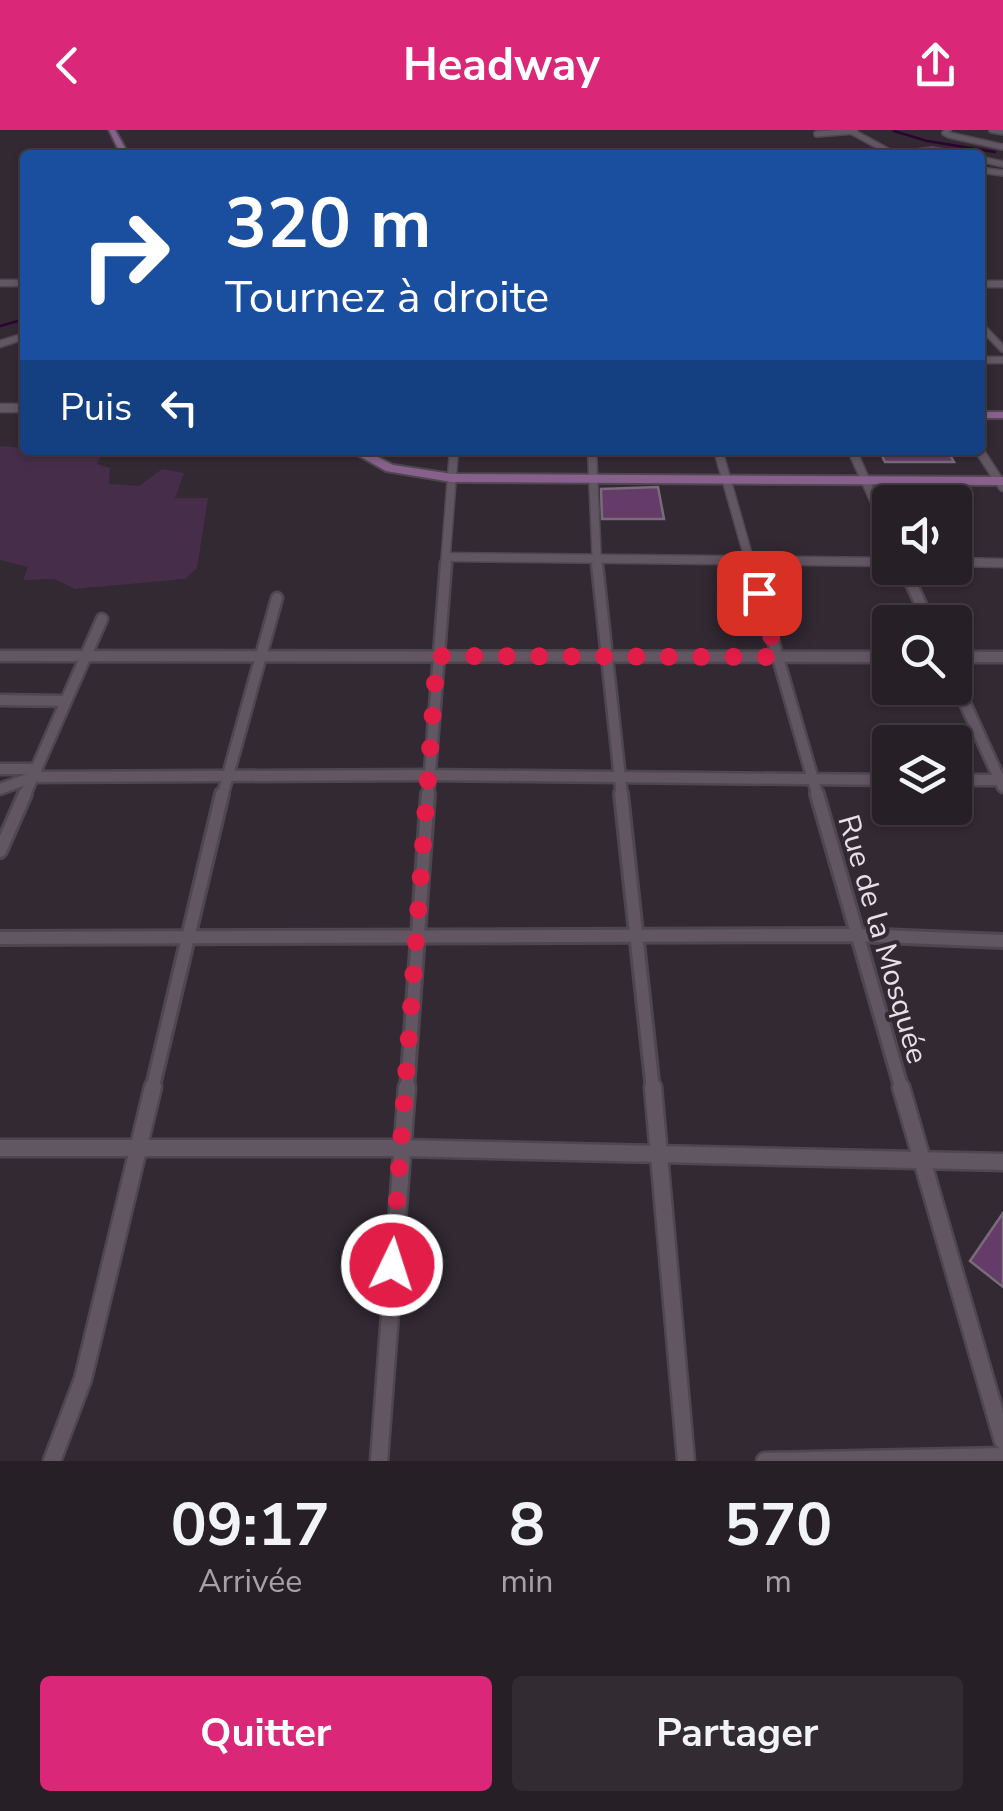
<!DOCTYPE html>
<html lang="fr">
<meta charset="utf-8">
<style>
body{margin:0;font-family:"Nunito Sans",sans-serif;background:#322c32;color:#f1f3f6;height:100vh;display:flex;flex-direction:column;font-size:38px;white-space:nowrap}
*{box-sizing:border-box;margin:0}
p{font-size:32px;color:#a4a2a7}
.icon{flex:none;width:55px;height:55px;fill:none;stroke:currentColor;stroke-width:2;stroke-linecap:round;stroke-linejoin:round}
.map{position:relative;height:1331px;overflow:hidden}
.panel{display:flex;flex-direction:column;background:#261f26;flex:1}
.panel>*{flex:none}
.hud{position:absolute;left:20px;top:20px;width:965px;height:305px;border-radius:10px;box-shadow:0 2px 8px #0004,0 0 0 2px #423d43;background:#1a4fa0;color:#fff;overflow:hidden}
.controls{position:absolute;left:872px;top:355px;display:grid;gap:20px}
.controls a{display:grid;place-items:center;width:100px;height:100px;border-radius:10px;background:#261f26;box-shadow:0 2px 8px #0004,0 0 0 2px #423d43;font-size:50px}
.pin{position:absolute;display:grid;place-items:center;width:85px;height:85px;color:#fff;margin:-42px;border-radius:20px;box-shadow:0 5px 15px #0006}
.me{position:absolute;width:110px;margin:-55px;rotate:4deg;stroke-linejoin:round;filter:drop-shadow(0 0 8px #0008)}
.turn{display:flex;align-items:center;gap:35px;height:210px;padding:0 40px;font-size:45px}
.turn .icon{width:130px;height:130px;stroke-width:2.5}
.turn b{display:block;font-size:70px;line-height:85px}
.then{display:flex;align-items:center;height:95px;padding:0 40px;background:#0003;gap:20px;font-size:38px}
.eta{display:flex;justify-content:space-evenly;align-items:center;height:170px;text-align:center}
.eta b{font-size:60px;font-weight:700;line-height:70px}
.cta{display:flex;gap:20px;margin-top:auto;padding:20px 40px}
.cta a{flex:1;height:115px;border-radius:10px;background:#db2777;color:#fff;font-size:40px;font-weight:700;line-height:115px;text-align:center}
.cta a+a{background:#322c32;color:#f1f3f6}
header{display:flex;justify-content:space-between;align-items:center;height:130px;padding:0 40px;background:#db2777;color:#fff;font-size:45px;font-weight:700}
.map>svg:first-child{display:block}
.green{fill:#462d49}
.lines{fill:none;stroke-linecap:round;stroke-linejoin:round}
.stream{stroke:#2c0430;stroke-width:2.5}
.building{fill:#643b69;stroke:#776c78;stroke-width:2.5}
.street-far5-casing{stroke:#4f4750;stroke-width:8}
.street-far4-casing{stroke:#4f4750;stroke-width:9}
.street-far3-casing{stroke:#4f4750;stroke-width:11}
.street-far2-casing{stroke:#4f4750;stroke-width:15}
.street-far1-casing{stroke:#4f4750;stroke-width:18}
.street-casing{stroke:#4f4750;stroke-width:21}
.primary-casing{stroke:#4f4750;stroke-width:4}
.street-far5{stroke:#615662;stroke-width:5}
.street-far4{stroke:#615662;stroke-width:6}
.street-far3{stroke:#615662;stroke-width:8}
.street-far2{stroke:#615662;stroke-width:10}
.street-far1{stroke:#615662;stroke-width:12}
.street{stroke:#615662;stroke-width:16}
.primary{fill:#87618c;fill-rule:evenodd}
.route{stroke:#e11d48;stroke-width:18;stroke-dasharray:0 32.4}
.labels{text-anchor:middle;stroke-width:8;stroke-linejoin:round;paint-order:stroke}
.street-label{font-size:30px;fill:#e7e0e7;stroke:#322933}
</style>
<header><svg class="icon" aria-label="back" viewBox="0 0 24 24"><path d="M15 5l-7 7 7 7"/></svg>Headway<svg class="icon" aria-label="share" viewBox="0 0 24 24"><path d="M12 15V3M7 8l5-5 5 5M5 13v7h14v-7"/></svg></header>
<div class="map">
<svg width="1003" height="1331" viewBox="0 0 1003 1331">
<rect width="100%" height="100%" fill="#322933"/>
<polygon class="green" points="0,316 102,324 97,334 110,338 109,354 139,356 162,339 184,343 175,368 208,368 197,438 185,449 75,459 54,449 23,450 28,437 0,430"/>
<g class="lines">
<g class="stream">
<polyline points="894,1 927,11 995,22"/>
<polyline points="0,196 25,189"/>
</g>
</g>
<g class="building">
<polygon points="879,320 947,320 954,332 885,332"/>
<polygon points="658,357 664,389 602,389 601,359"/>
<polygon points="1003,1083 1003,1157 970,1131"/>
</g>
<g class="lines">
<g class="street-far5-casing">
<g id="street-far5">
<polyline points="849,0 895,25"/>
<polyline points="948,0 945,3 949,5 1003,17"/>
<polyline points="992,0 1003,2"/>
<polyline points="817,4 855,1"/>
<polyline points="893,25 932,20 960,25"/>
<polyline points="980,29 1003,34"/>
<polyline points="980,40 1003,43"/>
</g>
</g>
<g class="street-far4-casing">
<g id="street-far4">
<polyline points="0,153 25,153"/>
<polyline points="980,154 1003,154"/>
<polyline points="980,195 1003,219"/>
<polyline points="0,214 25,206"/>
<polyline points="980,230 1003,230"/>
</g>
</g>
<g class="street-far3-casing">
<g id="street-far3">
<polyline points="0,278 25,278"/>
<polyline points="592,320 597,436"/>
<polyline points="718,320 751,436"/>
<polyline points="852,320 890,406"/>
<polyline points="979,320 1003,357"/>
<polyline points="446,427 890,432"/>
<polyline points="955,432 1003,433"/>
<polyline points="445,436 454,320"/>
</g>
</g>
<g class="street-far2-casing">
<g id="street-far2">
<polyline points="597,434 622,667"/>
<polyline points="751,434 818,667"/>
<polyline points="904,438 929,492"/>
<polyline points="0,526 890,527"/>
<polyline points="955,527 1003,527"/>
<polyline points="955,551 1003,657"/>
<polyline points="0,570 64,571"/>
<polyline points="0,639 37,639"/>
<polyline points="955,650 1003,650"/>
<polyline points="0,659 33,647 428,645 890,650"/>
<polyline points="24,667 102,489"/>
<polyline points="222,667 277,468"/>
<polyline points="428,667 446,434"/>
</g>
</g>
<g class="street-far1-casing">
<g id="street-far1">
<polyline points="621,664 653,960"/>
<polyline points="817,664 902,960"/>
<polyline points="0,721 25,664"/>
<polyline points="0,808 856,805 1003,811"/>
<polyline points="152,960 222,664"/>
<polyline points="407,960 428,664"/>
</g>
</g>
<g class="street-casing">
<g id="street">
<polyline points="653,957 686,1331"/>
<polyline points="901,957 1003,1311"/>
<polyline points="0,1018 400,1018 1003,1032"/>
<polyline points="52,1331 83,1249 153,957"/>
<polyline points="379,1331 407,957"/>
<polyline points="765,1331 1003,1326"/>
</g>
</g>
<g class="primary-casing">
<g id="primary">
<polygon points="109,0 115,0 129,25 121,25"/>
<rect x="980" y="282" width="23" height="6"/>
<polygon points="349,320 364,320 393,335 452,344 1003,347 1003,355 452,352 386,341"/>
</g>
</g>
<use href="#street-far5" class="street-far5"/>
<use href="#street-far4" class="street-far4"/>
<use href="#street-far3" class="street-far3"/>
<use href="#street-far2" class="street-far2"/>
<use href="#street-far1" class="street-far1"/>
<use href="#street" class="street"/>
<use href="#primary" class="primary"/>
</g>
<g class="lines">
<polyline class="route" points="392,1135 437,526 777,527 759,463"/>
</g>
<g class="labels">
<g class="street-label">
<text transform="translate(883 809) rotate(74)" y="10">Rue de la Mosquée</text>
</g>
</g>
</svg>
<div class="controls">
<a><svg class="icon" aria-label="sound" viewBox="0 0 24 24"><path d="M4 9h4l5-4v14l-5-4H4zM17 9q2 3 0 6"/></svg></a>
<a><svg class="icon" aria-label="search" viewBox="0 0 24 24"><circle cx="10" cy="10" r="6"/><path d="M15 15l6 6"/></svg></a>
<a><svg class="icon" aria-label="layers" viewBox="0 0 24 24"><path d="M12 4l9 5-9 5-9-5zM3 14l9 5 9-5"/></svg></a>
</div>
<div class="pin" style="left:759px;top:463px;background:#d93025"><svg class="icon" aria-label="arrive" viewBox="0 0 24 24"><path d="M6 21V4h12l-3 4 3 4H6"/></svg></div>
<svg class="me" style="left:392px;top:1135px" viewBox="-20 -20 40 40"><circle r="17" fill="#e11d48" stroke="#fff" stroke-width="3"/><path d="M0-11L8 9 0 5-8 9z" fill="#fff"/></svg>
<div class="hud">
<div class="turn"><svg class="icon" aria-label="right" viewBox="0 0 24 24"><path d="M7 20v-9h11M14 6l5 5-5 5"/></svg><div><b>320 m</b>Tournez à droite</div></div>
<div class="then">Puis<svg class="icon" aria-label="left" viewBox="0 0 24 24"><path d="M17 20v-9H6M10 6l-5 5 5 5"/></svg></div>
</div>
</div>
<section class="panel">
<div class="eta">
<div><b>09:17</b><p>Arrivée</p></div>
<div><b>8</b><p>min</p></div>
<div><b>570</b><p>m</p></div>
</div>
<div class="cta"><a>Quitter</a><a>Partager</a></div>
</section>
